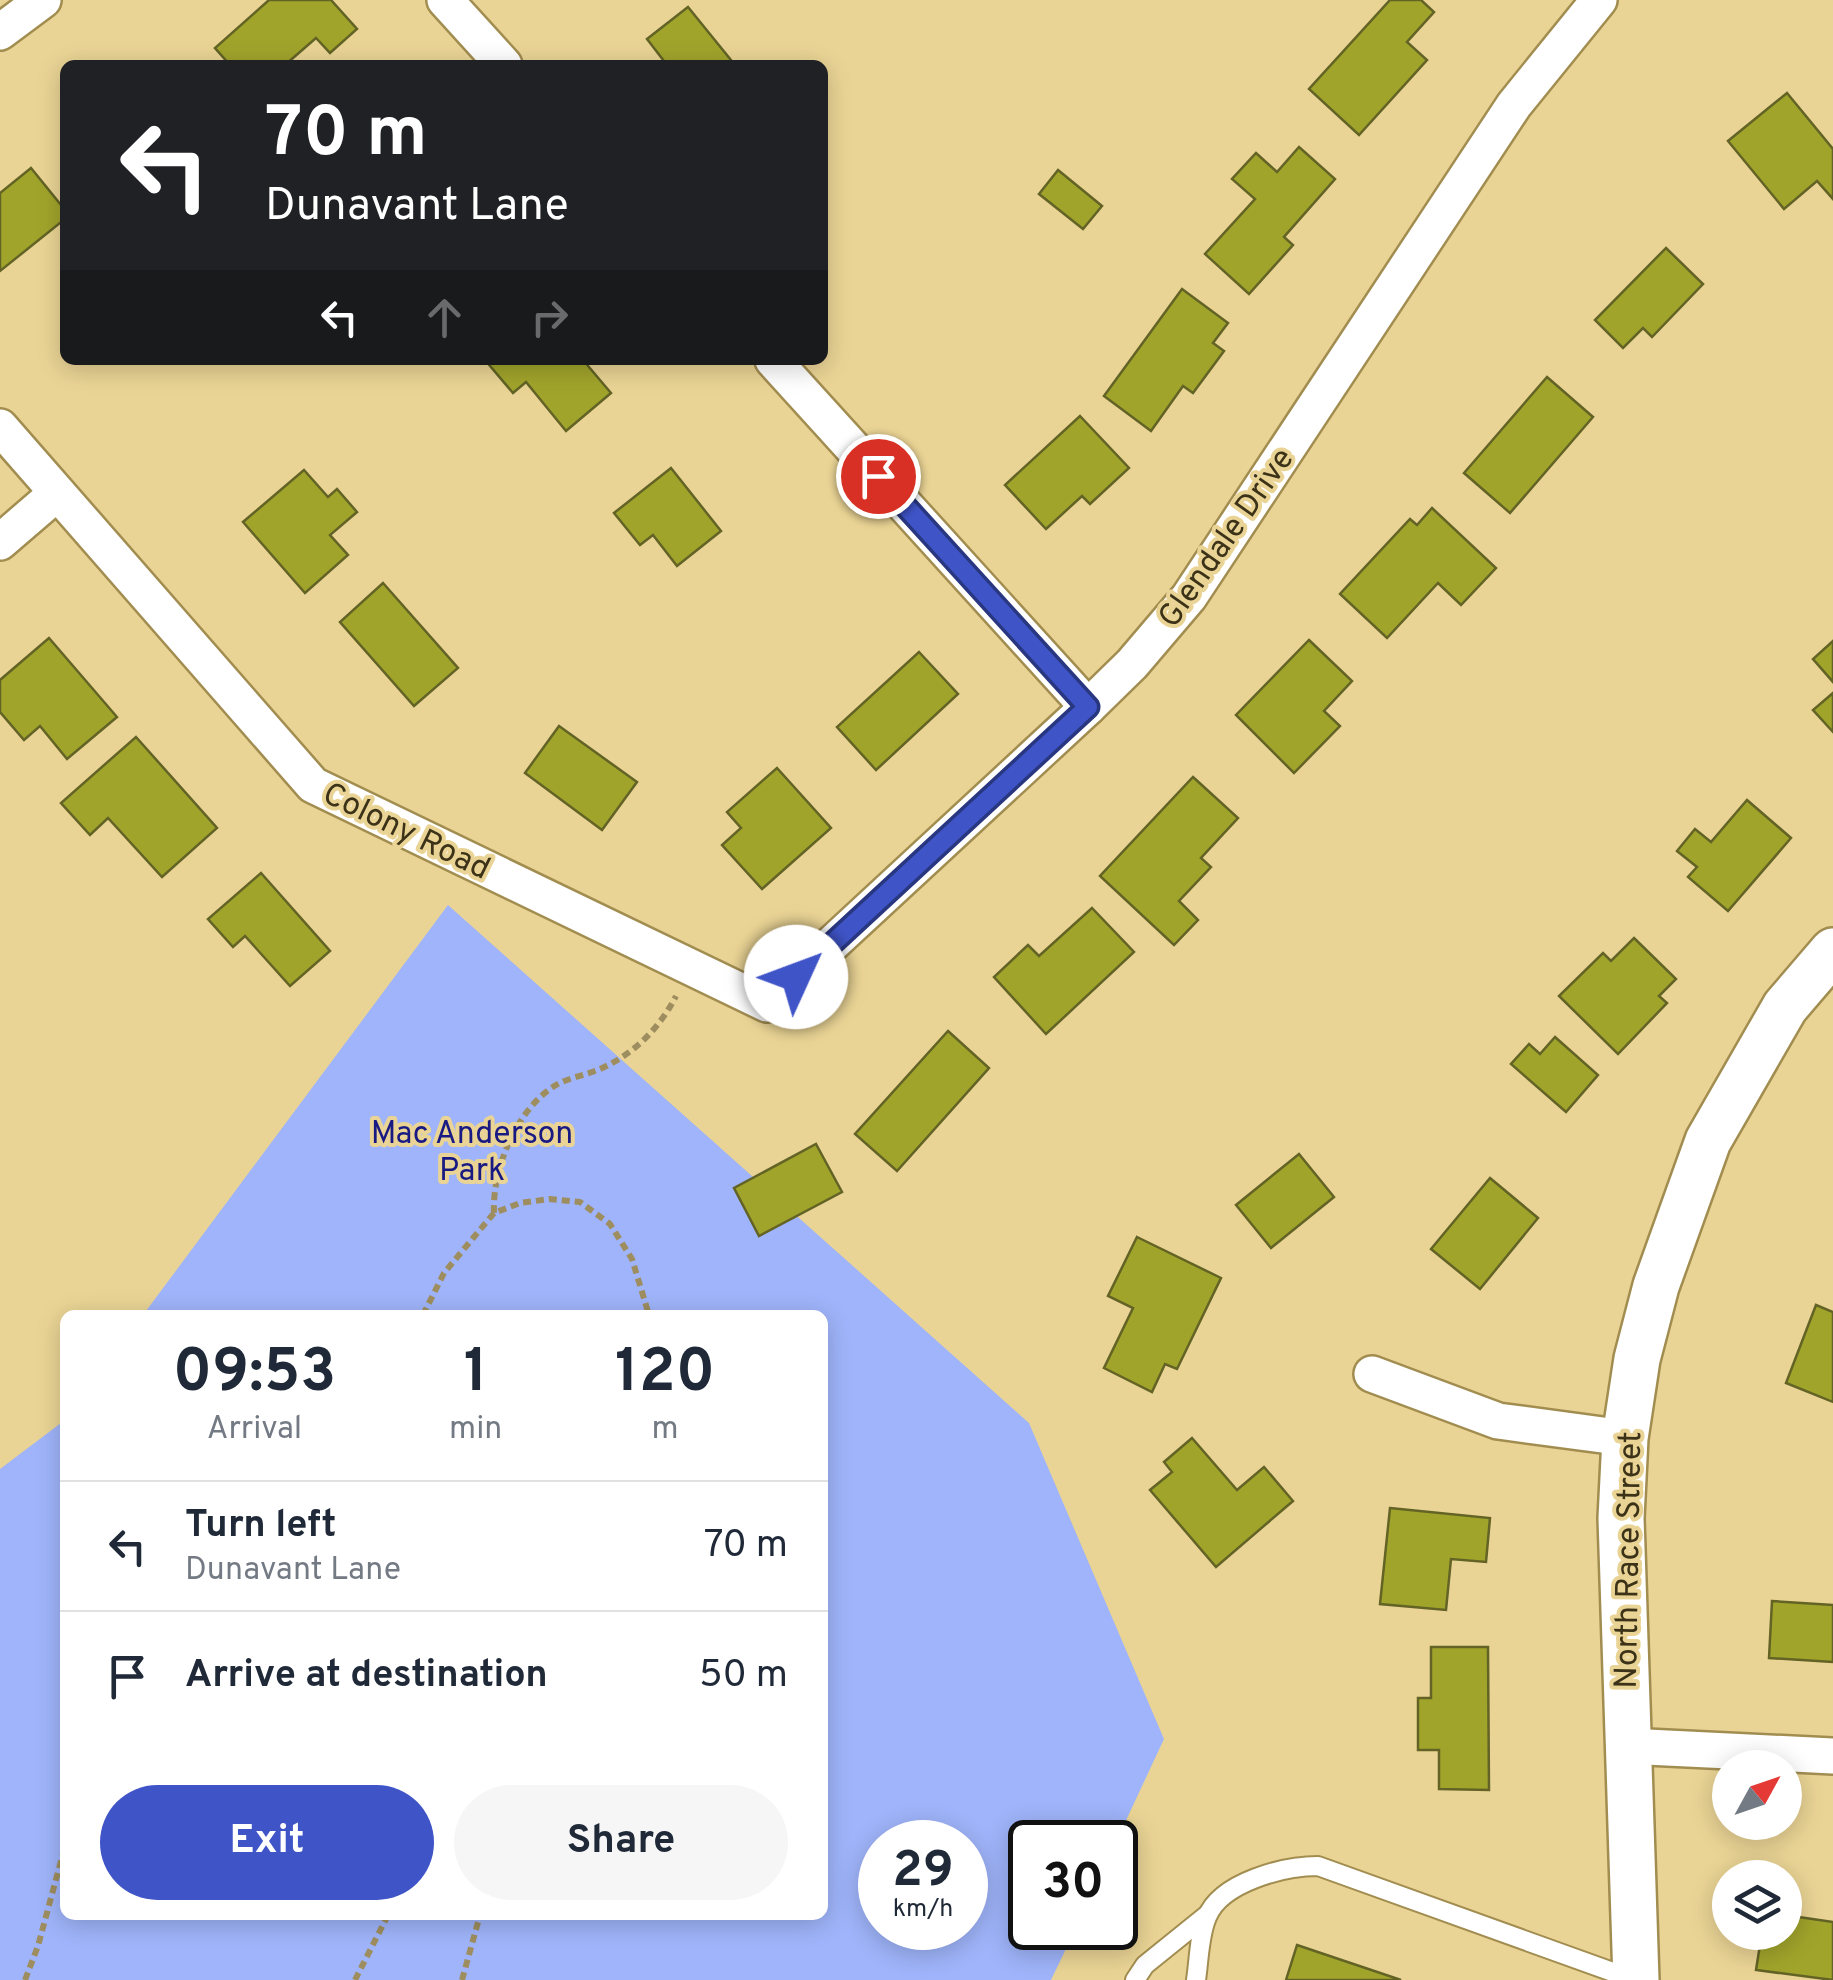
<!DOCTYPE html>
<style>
body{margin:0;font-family:Overpass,sans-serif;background:#f6f6f7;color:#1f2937;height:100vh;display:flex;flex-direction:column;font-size:38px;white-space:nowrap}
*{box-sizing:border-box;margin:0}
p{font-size:32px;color:#747a83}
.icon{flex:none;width:55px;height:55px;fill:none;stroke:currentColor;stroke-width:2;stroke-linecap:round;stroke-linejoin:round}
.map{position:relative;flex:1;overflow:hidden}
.panel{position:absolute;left:60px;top:1310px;width:768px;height:610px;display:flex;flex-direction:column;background:#fff;border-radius:15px;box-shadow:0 5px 25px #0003}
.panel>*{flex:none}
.hud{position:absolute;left:60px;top:60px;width:768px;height:305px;border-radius:15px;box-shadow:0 5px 25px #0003;background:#202124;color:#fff;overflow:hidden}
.needle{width:65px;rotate:50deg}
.fabs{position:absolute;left:1712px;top:1750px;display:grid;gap:20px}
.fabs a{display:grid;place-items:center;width:90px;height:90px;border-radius:50%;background:#fff;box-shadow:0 5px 25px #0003;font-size:50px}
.speed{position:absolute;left:858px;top:1820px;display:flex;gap:20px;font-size:50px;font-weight:700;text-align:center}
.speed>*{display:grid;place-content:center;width:130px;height:130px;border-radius:50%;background:#fff;box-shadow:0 5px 25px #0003;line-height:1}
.speed small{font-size:25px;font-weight:400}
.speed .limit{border:5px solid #111;border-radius:15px;background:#fff;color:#111}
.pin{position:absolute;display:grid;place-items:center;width:85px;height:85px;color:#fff;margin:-42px;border:5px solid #fff;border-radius:50%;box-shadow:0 2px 10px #0007}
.me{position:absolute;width:110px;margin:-55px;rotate:47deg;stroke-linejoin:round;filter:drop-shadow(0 0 8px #0008)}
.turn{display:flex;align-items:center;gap:35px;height:210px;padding:0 40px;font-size:45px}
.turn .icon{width:130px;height:130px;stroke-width:2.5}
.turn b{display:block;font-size:70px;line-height:85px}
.lanes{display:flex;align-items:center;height:95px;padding:0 40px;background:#0003;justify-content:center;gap:50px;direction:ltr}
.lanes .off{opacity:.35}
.eta{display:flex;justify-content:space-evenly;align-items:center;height:170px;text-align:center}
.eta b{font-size:60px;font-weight:700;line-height:70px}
.action{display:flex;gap:20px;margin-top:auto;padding:20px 40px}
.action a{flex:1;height:115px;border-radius:60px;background:#3f54c7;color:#fff;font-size:40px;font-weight:700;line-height:115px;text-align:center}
.action a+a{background:#f6f6f7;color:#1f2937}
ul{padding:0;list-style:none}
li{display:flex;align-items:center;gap:30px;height:130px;padding:0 40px;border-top:2px solid #e0e1e3}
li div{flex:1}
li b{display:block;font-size:38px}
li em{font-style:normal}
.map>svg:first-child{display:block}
.green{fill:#9fb4fa;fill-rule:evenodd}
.building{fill:#a1a42b;stroke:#626325;stroke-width:2.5}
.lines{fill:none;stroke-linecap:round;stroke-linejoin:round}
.service-casing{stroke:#a28d51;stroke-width:22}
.minor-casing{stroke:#a28d51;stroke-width:40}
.tertiary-casing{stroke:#a28d51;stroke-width:50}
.path{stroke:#9e8e5f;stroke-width:6;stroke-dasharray:8 5;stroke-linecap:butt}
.service{stroke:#fff;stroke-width:18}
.minor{stroke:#fff;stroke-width:35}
.tertiary{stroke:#fff;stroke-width:45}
.route-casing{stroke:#293781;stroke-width:25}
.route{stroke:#3f54c7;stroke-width:18}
.labels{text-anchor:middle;stroke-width:8;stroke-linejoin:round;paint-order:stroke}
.street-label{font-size:32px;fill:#3b3218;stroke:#ead495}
.park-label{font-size:32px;fill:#181982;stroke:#ead495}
</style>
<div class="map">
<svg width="1833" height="1980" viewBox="0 0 1833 1980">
<rect width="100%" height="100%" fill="#ead495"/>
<path class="green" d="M 448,905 L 1029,1423 L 1164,1739 L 1115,1844 L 1030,1842 L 1030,1928 L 1076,1928 L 1051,1980 L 0,1980 L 0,1469 L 65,1420 L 65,1915 L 822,1915 L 822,1315 L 143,1315 ZM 880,1842 L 965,1842 L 965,1928 L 880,1928 Z"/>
<g class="building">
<polygon points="269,0 331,0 357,29 330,53 316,38 285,65 230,65 215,48"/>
<polygon points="1390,0 1421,0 1434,12 1407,42 1427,60 1359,135 1309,89"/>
<polygon points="688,7 735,65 667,65 647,39"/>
<polygon points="1787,93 1833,149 1833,199 1817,181 1784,209 1728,141"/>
<polygon points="1299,147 1335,179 1284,237 1293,245 1249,294 1205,254 1255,199 1232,179 1256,153 1277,172"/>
<polygon points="31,168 65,210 65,219 0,271 0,193"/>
<polygon points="1058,170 1102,206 1083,229 1039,194"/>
<polygon points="1666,248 1703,284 1652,337 1643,328 1623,348 1595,320"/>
<polygon points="1182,289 1228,323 1213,343 1224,351 1193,393 1183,386 1151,431 1104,396"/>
<polygon points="485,360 583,360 611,393 566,431 526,382 513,393"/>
<polygon points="1547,377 1593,417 1510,513 1464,473"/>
<polygon points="1080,416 1129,468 1090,504 1082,496 1046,529 1005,485"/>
<polygon points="671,468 721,531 677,566 653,535 640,545 614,513"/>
<polygon points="304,470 328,497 337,489 357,512 330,535 348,555 305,593 243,522"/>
<polygon points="1432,508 1496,568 1461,605 1438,583 1387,638 1340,594 1410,519 1417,525"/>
<polygon points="383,583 458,668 414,706 340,622"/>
<polygon points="49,638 117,717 67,759 40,726 24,740 0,712 0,680"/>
<polygon points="1309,640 1352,681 1324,711 1340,726 1294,773 1236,715"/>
<polygon points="1833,641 1833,682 1813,659"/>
<polygon points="919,652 958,694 876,770 837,727"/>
<polygon points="1833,693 1833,732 1813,710"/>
<polygon points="559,726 637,782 602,830 525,773"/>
<polygon points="136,737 217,828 162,877 108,818 90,835 61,803"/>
<polygon points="777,768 831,828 762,889 722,845 741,828 727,812"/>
<polygon points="1193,777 1238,818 1201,858 1211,867 1179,901 1198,920 1174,945 1100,876"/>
<polygon points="1747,800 1791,838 1728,911 1688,877 1697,867 1677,851 1695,829 1711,842"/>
<polygon points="261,873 330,951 290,986 245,936 233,947 208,919"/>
<polygon points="1092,908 1134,952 1046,1034 994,977 1028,945 1039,956"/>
<polygon points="1634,938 1676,979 1659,996 1667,1003 1618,1054 1559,996 1603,953 1611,961"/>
<polygon points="948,1031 989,1068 897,1171 855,1134"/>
<polygon points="1555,1037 1598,1075 1566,1112 1511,1064 1529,1044 1540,1054"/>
<polygon points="816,1144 842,1192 759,1236 734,1188"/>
<polygon points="1299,1154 1334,1197 1271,1248 1236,1205"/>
<polygon points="1490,1178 1538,1218 1480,1289 1431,1249"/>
<polygon points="1137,1237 1221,1278 1177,1369 1165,1364 1152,1392 1104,1368 1133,1308 1108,1296"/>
<polygon points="1816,1305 1833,1312 1833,1402 1786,1383"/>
<polygon points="1192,1438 1237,1490 1264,1467 1293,1501 1216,1567 1150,1490 1172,1472 1164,1462"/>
<polygon points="1390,1508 1490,1518 1486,1562 1451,1559 1446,1610 1380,1604"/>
<polygon points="1772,1601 1833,1605 1833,1662 1769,1658"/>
<polygon points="1431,1647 1488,1647 1489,1790 1439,1789 1439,1750 1418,1750 1418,1698 1431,1698"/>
<polygon points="1785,1915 1833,1922 1833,1980 1756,1970 1762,1932 1785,1932"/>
<polygon points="1297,1945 1401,1980 1286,1980"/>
</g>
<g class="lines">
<g class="service-casing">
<g id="service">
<polyline points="1135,1980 1145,1965 1207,1915"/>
<path d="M 1196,1980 C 1199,1961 1199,1935 1207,1917 C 1221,1882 1284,1866 1318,1866 L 1635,1980"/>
</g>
</g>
<g class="minor-casing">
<g id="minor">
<polyline points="445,0 504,65"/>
<polyline points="0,32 43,0"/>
<polyline points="773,360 1088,707"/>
<polyline points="0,427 313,785 767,1004 1088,707 1132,664 1189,597 1514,105 1599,0"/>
<polyline points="0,542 57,493"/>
<polyline points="1372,1374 1498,1421 1625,1438"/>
<polyline points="1626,1746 1833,1756"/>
</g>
</g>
<g class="tertiary-casing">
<polyline id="tertiary" points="1636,1980 1621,1518 1625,1438 1637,1359 1656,1286 1708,1141 1785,1007 1833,951"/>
</g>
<g class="path">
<path d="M 494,1213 C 492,1170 516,1109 556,1085 C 568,1078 586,1075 600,1069 C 634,1054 659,1029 676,996"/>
<polyline points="423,1315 444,1273 494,1213 520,1203 550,1199 580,1202 610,1224 632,1259 649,1315"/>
<polyline points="25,1980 38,1946 65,1846"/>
<polyline points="355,1980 388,1915"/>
<polyline points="462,1980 480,1915"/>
</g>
<use href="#service" class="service"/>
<use href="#minor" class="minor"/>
<use href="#tertiary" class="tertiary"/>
</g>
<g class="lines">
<g class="route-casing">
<polyline id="route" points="796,977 1088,707 878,476"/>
</g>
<use href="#route" class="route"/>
</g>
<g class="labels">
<g class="street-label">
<text transform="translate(1225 537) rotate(-55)" y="11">Glendale Drive</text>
<text transform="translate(407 830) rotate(26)" y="11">Colony Road</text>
<text transform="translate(1627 1560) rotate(-89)" y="11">North Race Street</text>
</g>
<g class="park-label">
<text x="472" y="1143">Mac Anderson<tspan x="472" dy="37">Park</tspan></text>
</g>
</g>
</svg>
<div class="fabs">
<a><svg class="needle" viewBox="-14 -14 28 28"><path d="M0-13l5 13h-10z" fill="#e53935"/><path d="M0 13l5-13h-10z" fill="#747a83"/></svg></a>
<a><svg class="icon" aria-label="layers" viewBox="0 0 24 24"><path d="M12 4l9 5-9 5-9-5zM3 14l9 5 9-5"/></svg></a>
</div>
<div class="speed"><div>29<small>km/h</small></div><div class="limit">30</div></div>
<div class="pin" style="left:878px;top:476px;background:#d93025"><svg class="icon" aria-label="arrive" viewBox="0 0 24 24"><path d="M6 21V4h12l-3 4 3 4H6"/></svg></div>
<svg class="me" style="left:796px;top:977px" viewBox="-20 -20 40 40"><circle r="19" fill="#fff"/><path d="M0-13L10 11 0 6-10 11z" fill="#3f54c7"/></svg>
<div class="hud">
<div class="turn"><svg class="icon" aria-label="left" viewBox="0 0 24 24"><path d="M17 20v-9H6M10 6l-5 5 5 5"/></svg><div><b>70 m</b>Dunavant Lane</div></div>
<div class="lanes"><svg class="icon" aria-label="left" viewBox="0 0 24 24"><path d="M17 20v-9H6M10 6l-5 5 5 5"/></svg><svg class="icon off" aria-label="ahead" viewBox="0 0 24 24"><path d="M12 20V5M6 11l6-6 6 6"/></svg><svg class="icon off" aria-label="right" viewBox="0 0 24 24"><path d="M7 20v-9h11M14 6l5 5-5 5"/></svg></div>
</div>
<section class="panel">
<div class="eta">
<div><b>09:53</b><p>Arrival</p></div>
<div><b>1</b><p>min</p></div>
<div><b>120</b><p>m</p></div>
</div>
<ul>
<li><svg class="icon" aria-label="left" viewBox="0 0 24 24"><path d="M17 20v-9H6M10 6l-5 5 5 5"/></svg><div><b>Turn left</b><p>Dunavant Lane</p></div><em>70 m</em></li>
<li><svg class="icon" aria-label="arrive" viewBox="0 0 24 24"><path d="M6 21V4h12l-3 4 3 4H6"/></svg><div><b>Arrive at destination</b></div><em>50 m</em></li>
</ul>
<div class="action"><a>Exit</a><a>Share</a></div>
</section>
</div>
